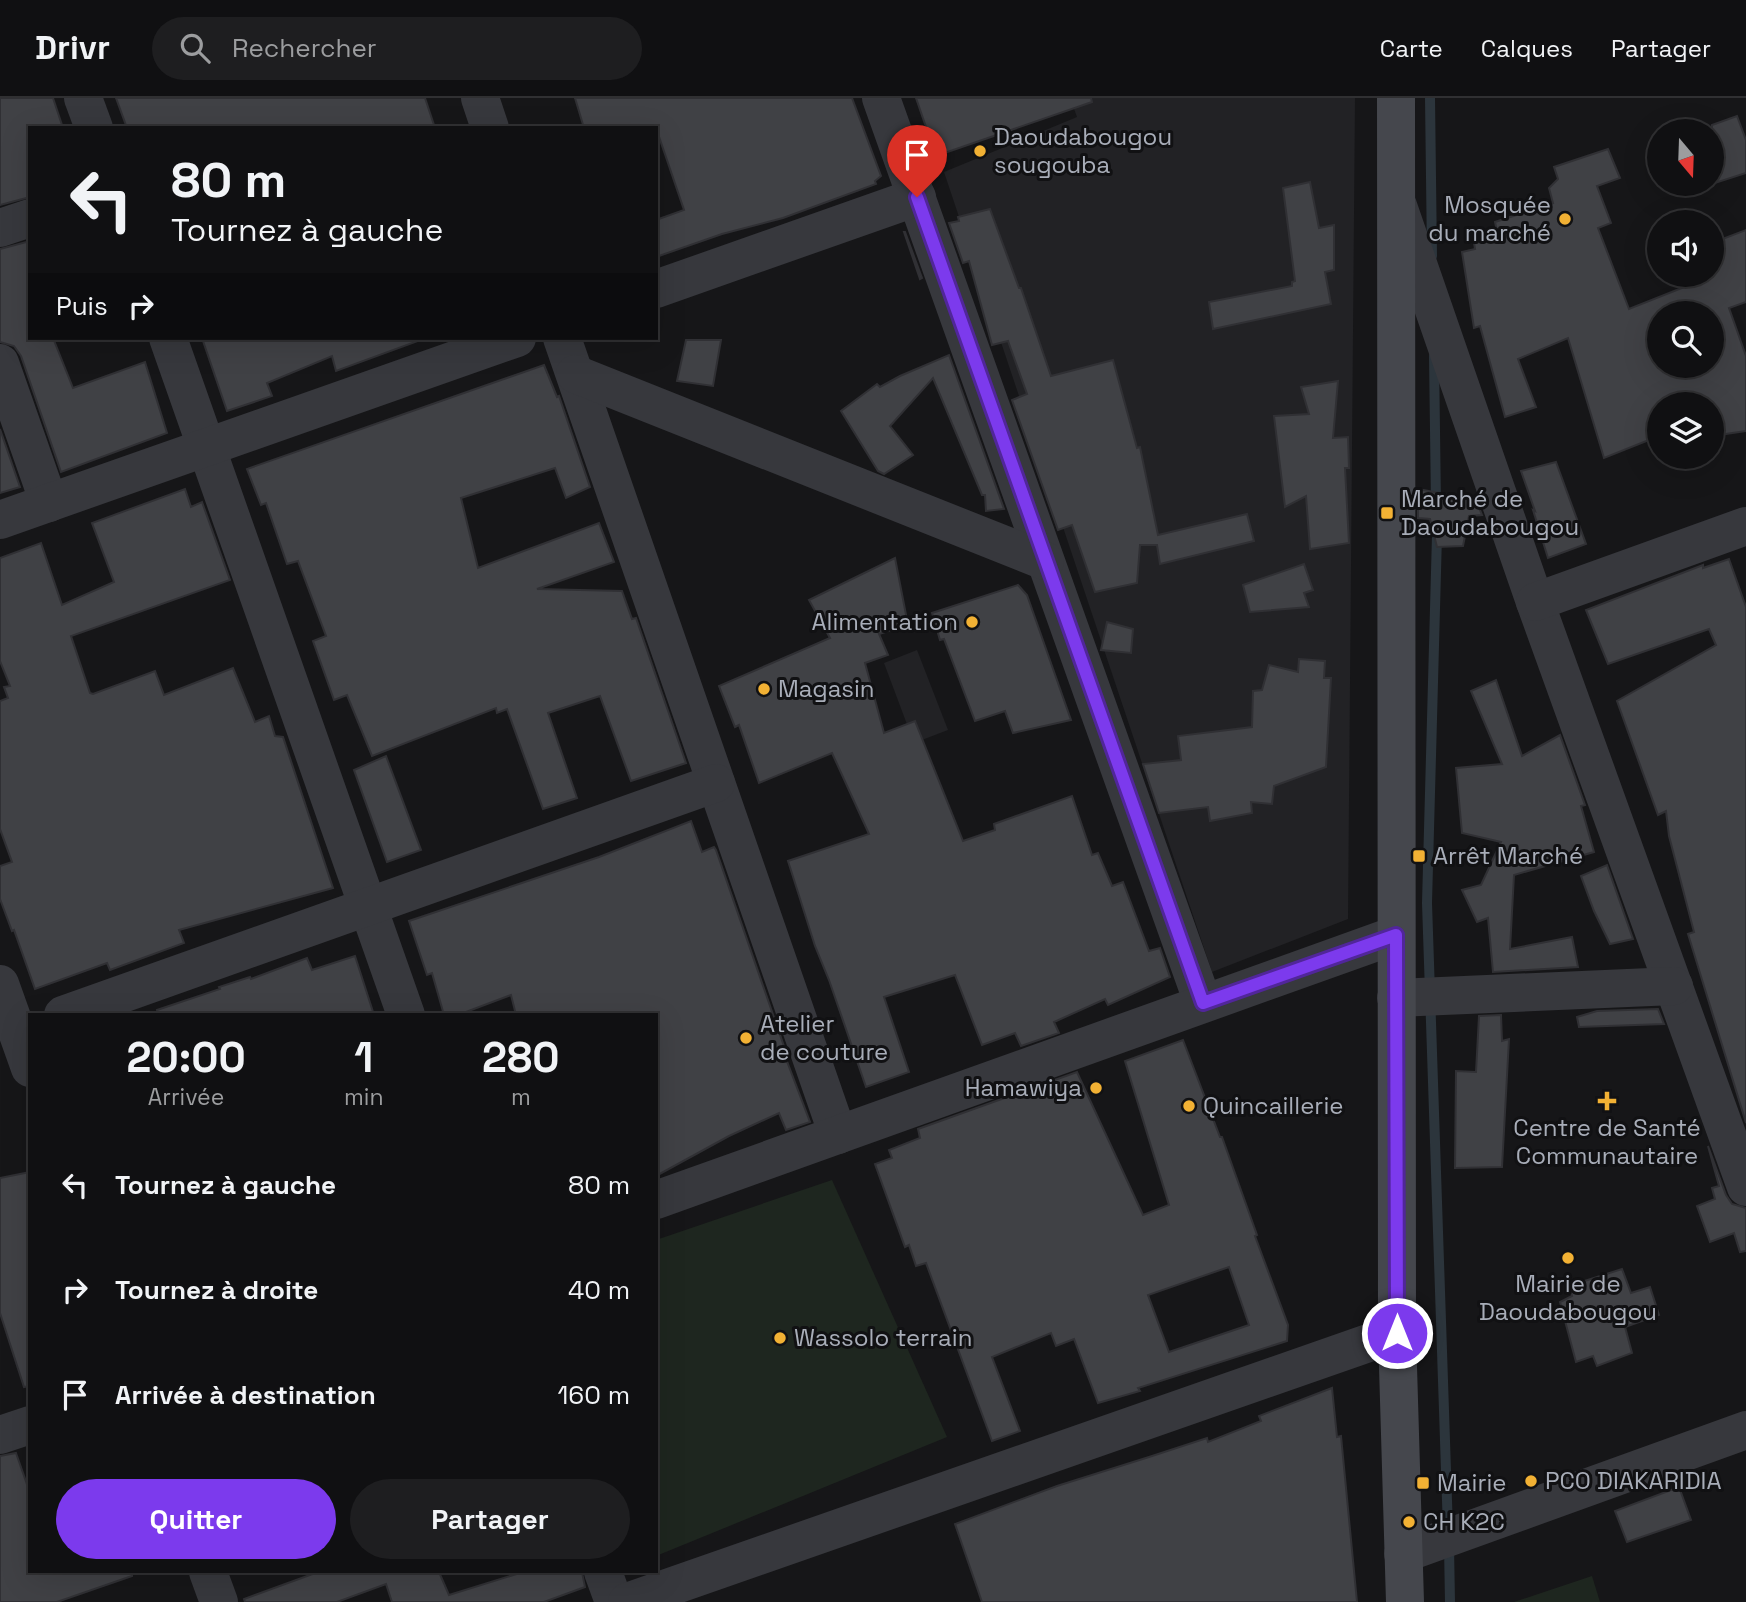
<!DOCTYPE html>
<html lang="fr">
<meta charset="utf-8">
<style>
body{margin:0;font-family:"Space Grotesk",sans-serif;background:#1e1e20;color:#f1f3f6;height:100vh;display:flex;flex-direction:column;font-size:26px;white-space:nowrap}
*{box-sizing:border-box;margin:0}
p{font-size:23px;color:#9c9d9f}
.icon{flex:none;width:38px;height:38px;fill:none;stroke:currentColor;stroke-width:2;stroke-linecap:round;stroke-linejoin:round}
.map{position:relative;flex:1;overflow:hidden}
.side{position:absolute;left:28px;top:915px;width:630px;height:560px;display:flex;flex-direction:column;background:#101012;border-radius:0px;box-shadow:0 7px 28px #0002,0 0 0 2px #303032}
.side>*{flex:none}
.hud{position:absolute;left:28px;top:28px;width:630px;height:214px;border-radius:0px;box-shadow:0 7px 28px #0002,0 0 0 2px #303032;background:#101012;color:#f1f3f6;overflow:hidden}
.needle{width:46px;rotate:161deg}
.fabs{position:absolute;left:1647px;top:21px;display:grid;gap:14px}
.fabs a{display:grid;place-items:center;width:77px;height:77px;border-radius:50%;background:#101012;box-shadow:0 7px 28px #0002,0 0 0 2px #303032;font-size:35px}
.pin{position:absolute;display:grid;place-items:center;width:60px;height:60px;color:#fff;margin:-72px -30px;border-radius:50% 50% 50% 0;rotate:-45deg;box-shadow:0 0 7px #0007}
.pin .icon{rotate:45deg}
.me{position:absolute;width:77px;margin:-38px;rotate:0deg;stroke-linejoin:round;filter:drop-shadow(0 0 5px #0008)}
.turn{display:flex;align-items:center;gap:24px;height:147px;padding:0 28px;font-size:32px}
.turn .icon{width:91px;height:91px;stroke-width:2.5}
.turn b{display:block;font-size:49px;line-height:60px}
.then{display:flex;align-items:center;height:66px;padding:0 28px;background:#0003;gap:14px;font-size:26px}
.eta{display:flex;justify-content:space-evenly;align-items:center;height:119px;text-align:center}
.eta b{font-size:42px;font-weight:700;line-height:49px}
.button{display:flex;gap:14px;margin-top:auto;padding:14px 28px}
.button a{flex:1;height:80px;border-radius:42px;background:#7c3aed;color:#fff;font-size:28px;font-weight:700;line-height:80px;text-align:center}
.button a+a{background:#1e1e20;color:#f1f3f6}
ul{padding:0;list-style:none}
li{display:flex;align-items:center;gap:21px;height:105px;padding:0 28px}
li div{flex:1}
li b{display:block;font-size:26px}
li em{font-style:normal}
header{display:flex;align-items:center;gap:42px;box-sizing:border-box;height:98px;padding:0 35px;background:#101012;border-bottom:2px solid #303032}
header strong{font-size:33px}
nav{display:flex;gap:38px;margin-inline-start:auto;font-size:24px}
.search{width:490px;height:63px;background:#1e1e20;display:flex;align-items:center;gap:18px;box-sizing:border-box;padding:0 24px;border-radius:38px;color:#9c9d9f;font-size:26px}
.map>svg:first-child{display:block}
.built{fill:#222225}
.green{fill:#1e261f}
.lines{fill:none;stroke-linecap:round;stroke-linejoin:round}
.stream{stroke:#2c353c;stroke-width:10}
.building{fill:#404145;stroke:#303034;stroke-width:2;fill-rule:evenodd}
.street{stroke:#37383d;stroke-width:38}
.secondary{stroke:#45474d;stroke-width:38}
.route-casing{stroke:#51269a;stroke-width:18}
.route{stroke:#7c3aed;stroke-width:12}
.poi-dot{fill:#f2b134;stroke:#111113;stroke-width:2.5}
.labels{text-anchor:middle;stroke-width:6;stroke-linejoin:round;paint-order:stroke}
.poi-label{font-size:24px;fill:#a8adb8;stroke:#111113;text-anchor:start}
</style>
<header>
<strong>Drivr</strong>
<div class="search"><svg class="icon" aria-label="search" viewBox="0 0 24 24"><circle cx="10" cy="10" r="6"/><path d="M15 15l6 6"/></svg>Rechercher</div>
<nav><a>Carte</a><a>Calques</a><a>Partager</a></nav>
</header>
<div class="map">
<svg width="1746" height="1504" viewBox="0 0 1746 1504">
<rect width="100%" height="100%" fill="#161618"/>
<g class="built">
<polygon points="1070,0 1355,0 1348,821 1212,874 944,74 1077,19"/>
<polygon points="917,552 948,632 914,645 884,565"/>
</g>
<g class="green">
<polygon points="832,1082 947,1339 656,1458 656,1142"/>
<polygon points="1592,1478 1600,1504 1514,1504"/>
</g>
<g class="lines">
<g class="stream">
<polyline points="1430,0 1432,158"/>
<polyline points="1434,258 1436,407"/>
<polyline points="1437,437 1427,805 1448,1432"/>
<polyline points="1449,1448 1450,1504"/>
</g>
</g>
<g class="building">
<polygon points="0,0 53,0 63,30 30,30 30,99 0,107"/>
<polygon points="116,0 425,0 435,30 127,30"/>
<polygon points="575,0 852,0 881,78 875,83 876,86 783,120 722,136 656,159 656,122 684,112 656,30 584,30"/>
<polygon points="916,0 1091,0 1092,4 936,58"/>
<polygon points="1737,18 1746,42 1746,75 1712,86 1712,27"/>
<path d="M 1608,51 L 1620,80 L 1597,88 L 1611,125 L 1598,130 L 1629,211 L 1712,178 L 1712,145 L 1746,132 L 1746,204 L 1729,210 L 1746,258 L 1746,333 L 1712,338 L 1712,306 L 1659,306 L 1659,338 L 1604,360 L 1568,240 L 1518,261 L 1536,309 L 1505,319 L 1480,228 L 1474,230 L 1462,154 L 1475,151 L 1473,138 L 1497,133 L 1495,124 L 1553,105 L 1549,90 L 1558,81 L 1554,69 ZM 1659,215 L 1712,215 L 1712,268 L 1659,268 Z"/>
<polygon points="1310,84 1319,130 1334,127 1334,172 1325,174 1331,206 1213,231 1209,204 1292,188 1292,184 1295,183 1283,90"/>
<polygon points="990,111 1019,190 1021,190 1051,278 1113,262 1137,350 1140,349 1158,437 1247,416 1254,443 1160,466 1157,447 1140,447 1137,485 1095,494 1072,427 1058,432 1012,302 1027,296 1008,243 992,247 969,163 963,165 949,125 959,123 958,119"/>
<polygon points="904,134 905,134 922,180 920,181"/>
<polygon points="30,143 30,240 53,240 73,290 145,264 167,335 61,374 21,258 14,248 0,244 0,151"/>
<polygon points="202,240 417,240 418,243 336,273 332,258 267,285 272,298 227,313"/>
<polygon points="686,242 721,242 713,288 677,283"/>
<polygon points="949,257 1004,411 986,413 985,397 982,397 933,280 890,328 913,357 884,376 878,373 841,313 877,286 880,289 900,278"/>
<polygon points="544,267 557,299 559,298 590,389 566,400 555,370 461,400 478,470 599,425 614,464 537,491 622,493 632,521 636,520 686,665 631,683 600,598 548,615 577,700 543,711 507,611 497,615 496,610 372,658 347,597 334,602 313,543 326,538 298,463 287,466 266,405 261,407 247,371"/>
<polygon points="1338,283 1333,340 1348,339 1349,370 1345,370 1349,445 1310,451 1306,398 1285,409 1274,318 1309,316 1301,289"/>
<polygon points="0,331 20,389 0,395"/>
<polygon points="1556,364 1586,446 1548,460 1533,412 1535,413 1521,373"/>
<polygon points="185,391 191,409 202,404 230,482 71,538 90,595 93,596 155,573 164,597 233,570 255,624 269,618 275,638 283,639 333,790 179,832 184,845 110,872 107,865 35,891 14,832 12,833 0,801 0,768 12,764 0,731 0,603 8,600 4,589 10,588 0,563 0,460 41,445 62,507 114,484 92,425"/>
<polygon points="1418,391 1476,402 1482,417 1469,418 1463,448 1437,449 1430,421 1418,420"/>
<polygon points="895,460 908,527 879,536 888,557 865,565 884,635 915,623 963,743 995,732 994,726 1072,698 1092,757 1098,755 1112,788 1123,784 1149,853 1160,850 1170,879 1108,907 1105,901 1054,924 1059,935 1021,948 1015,935 982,947 955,877 884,899 909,974 866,989 829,882 815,848 788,763 869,736 832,655 759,685 739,627 735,629 719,588 830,540 809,502"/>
<polygon points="1729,461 1746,509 1746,1025 1688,836 1694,834 1669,738 1666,713 1658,717 1617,603 1716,547 1709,531 1608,566 1586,512 1703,467 1703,470"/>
<polygon points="1304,466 1313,492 1304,495 1309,509 1250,514 1243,487"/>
<polygon points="1018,487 1027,497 1071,622 1013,635 1005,613 975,623 944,541 940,542 932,515"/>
<polygon points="1107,524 1133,531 1131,555 1101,552"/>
<polygon points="1299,561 1325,563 1324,580 1331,580 1326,669 1274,688 1272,706 1251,704 1252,715 1210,723 1208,709 1159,715 1143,666 1181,662 1178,638 1252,629 1253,593 1262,592 1269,567 1298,574"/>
<polygon points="1496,582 1522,658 1560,637 1585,707 1581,708 1594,754 1514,777 1510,851 1572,839 1578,869 1493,874 1488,820 1477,824 1462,792 1481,787 1501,744 1462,735 1456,670 1502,666 1471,593"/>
<polygon points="386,658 421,752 387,764 354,672"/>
<polygon points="691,723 702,754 714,749 716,752 787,957 785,958 810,1024 786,1032 779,1015 729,1038 656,1078 656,917 516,917 511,897 458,917 444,917 432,875 427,877 409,823 599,759"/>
<polygon points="1607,767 1633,841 1610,846 1594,813 1581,778"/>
<polygon points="355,858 374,917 158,917 157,912 220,891 219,889 250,879 251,881 307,860 312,872"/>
<polygon points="1658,911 1664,926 1579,929 1577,919 1597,913"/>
<polygon points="1501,917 1502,943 1509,941 1502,1069 1455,1070 1456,973 1476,974 1479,918"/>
<path d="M 1183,942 L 1220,1039 L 1222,1039 L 1257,1137 L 1255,1138 L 1288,1227 L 1287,1243 L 1138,1290 L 1140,1293 L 1098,1305 L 1074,1241 L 1056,1248 L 1051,1235 L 992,1259 L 1020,1333 L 992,1343 L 926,1165 L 916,1168 L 909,1147 L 905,1149 L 875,1066 L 892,1060 L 889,1052 L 920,1040 L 918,1031 L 1077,974 L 1143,1117 L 1169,1107 L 1125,963 ZM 1229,1169 L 1249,1227 L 1169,1254 L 1148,1197 Z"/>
<polygon points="1708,1048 1726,1097 1732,1106 1746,1110 1746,1153 1740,1154 1734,1135 1710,1144 1697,1108 1715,1101 1712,1090 1719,1088"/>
<polygon points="30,1074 30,1288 24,1289 0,1215 0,1080"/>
<polygon points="1622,1171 1631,1195 1650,1189 1659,1217 1625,1229 1632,1255 1597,1268 1593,1258 1576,1264 1560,1204 1572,1198 1569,1188"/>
<polygon points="1332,1290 1337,1339 1341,1338 1357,1504 982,1504 955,1426 1057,1388 1149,1359 1207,1340 1208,1344 1261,1323 1259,1318"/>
<polygon points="16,1355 30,1395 30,1474 132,1474 132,1478 57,1504 0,1504 0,1358"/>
<polygon points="1679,1389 1691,1422 1627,1444 1615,1413"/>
<polygon points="318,1474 439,1474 449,1497 523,1474 582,1474 585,1489 544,1504 392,1504 386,1486 337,1504 245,1504 244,1501"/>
</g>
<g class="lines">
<g class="street">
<polyline points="83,0 94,30"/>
<polyline points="480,0 490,30"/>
<polyline points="881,0 1203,905"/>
<polyline points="1398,108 1535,504 1746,1089"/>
<polyline points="0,130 30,120"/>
<polyline points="656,191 917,99"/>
<polyline points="168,240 406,917"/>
<polyline points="562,240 838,1037"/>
<polyline points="0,265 49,405"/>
<polyline points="575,276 1045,463"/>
<polyline points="0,422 517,240"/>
<polyline points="1535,504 1746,428"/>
<polyline points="0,886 30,970"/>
<polyline points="1396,900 1674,888"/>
<polyline points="63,917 716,685"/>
<polyline points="656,1102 1396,837"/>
<polyline points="0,1337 30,1327"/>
<polyline points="1403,1456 1746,1332"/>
<polyline points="208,1474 219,1504"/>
<polyline points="603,1474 614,1504"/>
<polyline points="627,1504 1397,1235"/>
</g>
<polyline class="secondary" points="1396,0 1397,1235 1405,1504"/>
</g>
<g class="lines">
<g class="route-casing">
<polyline id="route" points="917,99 1203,905 1396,837 1397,1235"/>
</g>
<use href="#route" class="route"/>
</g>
<g class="poi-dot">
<circle cx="980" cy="53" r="7"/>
<circle cx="1565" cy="121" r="7"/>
<rect x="1380" y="408" width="14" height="14" rx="3.5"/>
<circle cx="972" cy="524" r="7"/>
<circle cx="764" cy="591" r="7"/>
<rect x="1412" y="751" width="14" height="14" rx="3.5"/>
<circle cx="746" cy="940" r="7"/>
<circle cx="1096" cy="990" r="7"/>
<path d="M1603.5 992.5h7v7h7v7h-7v7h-7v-7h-7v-7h7z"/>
<circle cx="1189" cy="1008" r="7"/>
<circle cx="1568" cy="1160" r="7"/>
<circle cx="780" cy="1240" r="7"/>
<circle cx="1531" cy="1383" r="7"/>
<rect x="1416" y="1378" width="14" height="14" rx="3.5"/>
<circle cx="1409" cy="1424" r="7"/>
</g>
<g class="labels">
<g class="poi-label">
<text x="994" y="47">Daoudabougou<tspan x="994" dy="28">sougouba</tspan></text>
<text x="1551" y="115" text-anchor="end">Mosquée<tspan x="1551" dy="28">du marché</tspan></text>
<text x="1401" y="409">Marché de<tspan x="1401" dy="28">Daoudabougou</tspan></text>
<text x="958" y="532" text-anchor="end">Alimentation</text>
<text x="778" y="599">Magasin</text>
<text x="1433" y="766">Arrêt Marché</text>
<text x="760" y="934">Atelier<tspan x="760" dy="28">de couture</tspan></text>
<text x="1082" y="998" text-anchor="end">Hamawiya</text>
<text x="1203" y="1016">Quincaillerie</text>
<text x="1607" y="1038" text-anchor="middle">Centre de Santé<tspan x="1607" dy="28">Communautaire</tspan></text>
<text x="1568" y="1194" text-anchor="middle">Mairie de<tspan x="1568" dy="28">Daoudabougou</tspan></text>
<text x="794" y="1248">Wassolo terrain</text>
<text x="1545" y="1391">PCO DIAKARIDIA</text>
<text x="1437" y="1393">Mairie</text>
<text x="1423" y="1432">CH K2C</text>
</g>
</g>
</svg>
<div class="fabs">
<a><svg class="needle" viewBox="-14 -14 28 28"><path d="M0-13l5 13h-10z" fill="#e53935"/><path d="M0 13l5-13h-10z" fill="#9c9d9f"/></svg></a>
<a><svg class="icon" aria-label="sound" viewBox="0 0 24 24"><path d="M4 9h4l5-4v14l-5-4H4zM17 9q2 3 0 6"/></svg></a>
<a><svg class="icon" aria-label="search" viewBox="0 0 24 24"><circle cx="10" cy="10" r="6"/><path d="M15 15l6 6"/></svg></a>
<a><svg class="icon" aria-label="layers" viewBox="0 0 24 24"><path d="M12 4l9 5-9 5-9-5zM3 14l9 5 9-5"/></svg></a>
</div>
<div class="pin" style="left:917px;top:99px;background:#d93025"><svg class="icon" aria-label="arrive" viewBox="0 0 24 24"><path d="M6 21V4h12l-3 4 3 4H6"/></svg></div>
<svg class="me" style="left:1397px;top:1235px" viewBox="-20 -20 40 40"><circle r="17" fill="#7c3aed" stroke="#fff" stroke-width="3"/><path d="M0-11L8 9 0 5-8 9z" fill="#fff"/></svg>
<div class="hud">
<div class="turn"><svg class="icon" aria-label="left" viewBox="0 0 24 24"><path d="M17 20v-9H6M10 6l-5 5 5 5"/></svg><div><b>80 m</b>Tournez à gauche</div></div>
<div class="then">Puis<svg class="icon" aria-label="right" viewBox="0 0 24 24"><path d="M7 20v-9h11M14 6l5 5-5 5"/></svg></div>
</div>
<section class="side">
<div class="eta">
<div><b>20:00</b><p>Arrivée</p></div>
<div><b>1</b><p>min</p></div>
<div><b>280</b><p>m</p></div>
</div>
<ul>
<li><svg class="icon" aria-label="left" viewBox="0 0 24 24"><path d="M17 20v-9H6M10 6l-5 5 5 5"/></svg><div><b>Tournez à gauche</b></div><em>80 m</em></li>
<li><svg class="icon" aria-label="right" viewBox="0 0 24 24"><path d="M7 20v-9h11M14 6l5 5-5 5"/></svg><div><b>Tournez à droite</b></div><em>40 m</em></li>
<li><svg class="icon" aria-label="arrive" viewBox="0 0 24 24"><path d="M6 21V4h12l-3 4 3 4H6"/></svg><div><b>Arrivée à destination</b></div><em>160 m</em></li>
</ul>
<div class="button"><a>Quitter</a><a>Partager</a></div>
</section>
</div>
